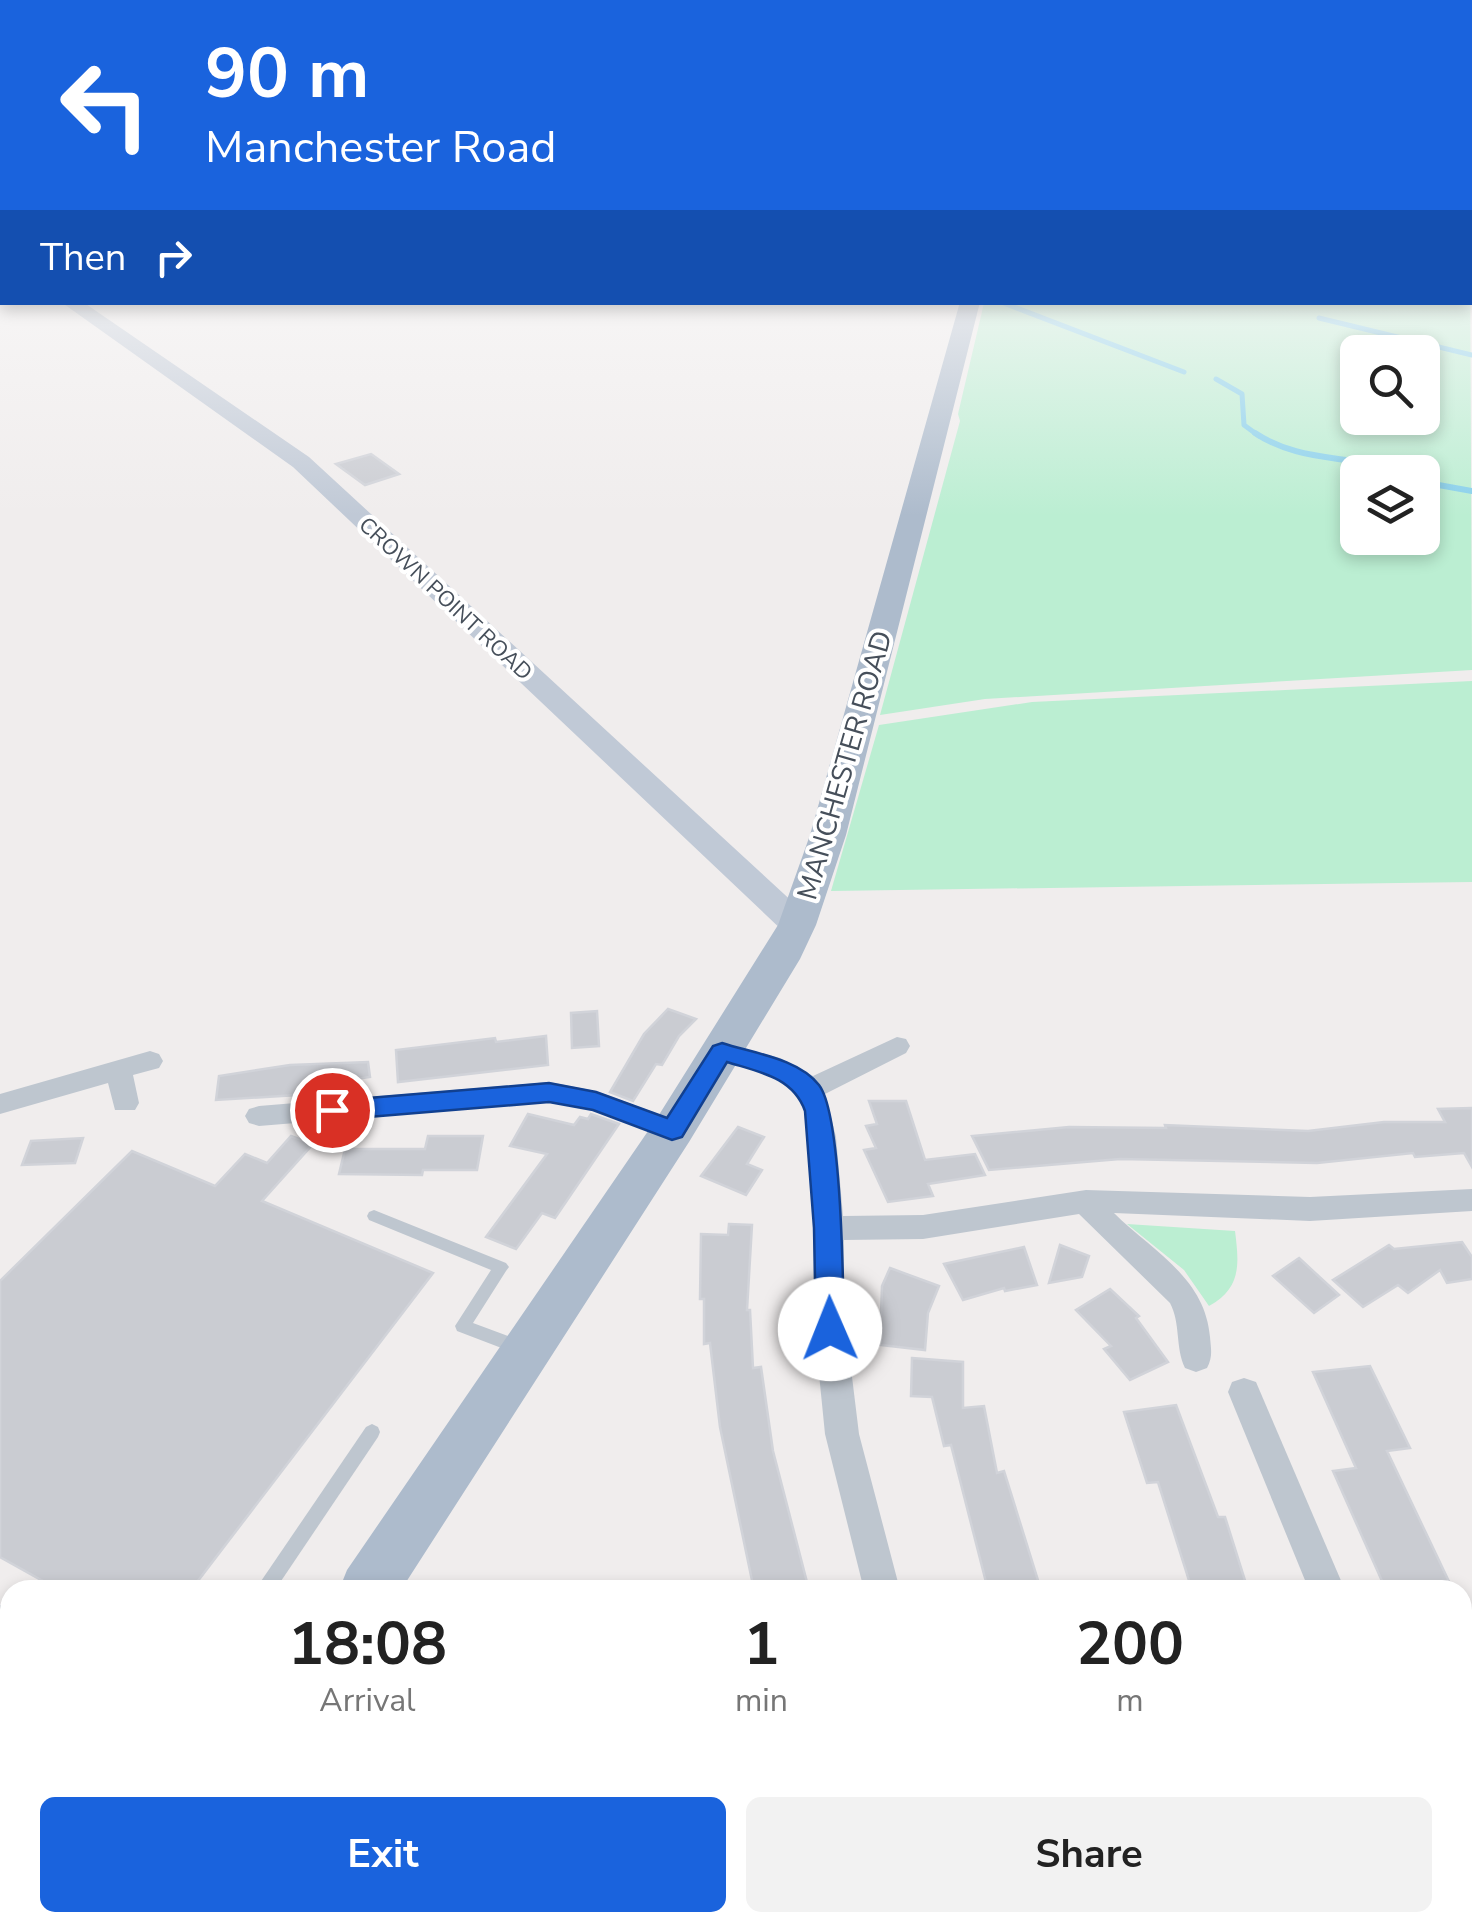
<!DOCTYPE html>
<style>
body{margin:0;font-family:"Nunito Sans",sans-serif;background:#f2f2f2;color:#222;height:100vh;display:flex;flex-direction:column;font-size:38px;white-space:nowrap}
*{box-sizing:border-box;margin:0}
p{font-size:32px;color:#767676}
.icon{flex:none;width:55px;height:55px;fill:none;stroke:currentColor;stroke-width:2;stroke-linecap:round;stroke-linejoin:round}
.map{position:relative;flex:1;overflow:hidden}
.sheet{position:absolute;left:0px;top:1580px;width:1472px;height:352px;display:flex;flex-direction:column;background:#fff;border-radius:30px 30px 0 0;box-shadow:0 5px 15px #0003}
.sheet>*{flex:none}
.guide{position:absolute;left:0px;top:0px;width:1472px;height:305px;box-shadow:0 5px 15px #0003;background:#1a63dd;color:#fff;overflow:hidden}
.controls{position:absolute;left:1340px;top:335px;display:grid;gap:20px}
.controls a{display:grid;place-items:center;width:100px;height:100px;border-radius:15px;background:#fff;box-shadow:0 5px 15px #0003;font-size:50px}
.pin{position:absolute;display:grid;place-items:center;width:85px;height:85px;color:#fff;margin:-42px;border:5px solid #fff;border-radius:50%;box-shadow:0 2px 10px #0007}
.me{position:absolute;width:110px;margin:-55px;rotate:359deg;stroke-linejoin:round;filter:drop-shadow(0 0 8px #0008)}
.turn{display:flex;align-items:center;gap:35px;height:210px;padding:0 40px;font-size:45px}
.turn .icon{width:130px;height:130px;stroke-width:2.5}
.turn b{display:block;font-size:70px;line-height:85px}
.then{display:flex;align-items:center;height:95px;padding:0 40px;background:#0003;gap:20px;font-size:38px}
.eta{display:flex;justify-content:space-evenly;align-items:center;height:170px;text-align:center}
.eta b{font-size:60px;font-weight:700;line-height:70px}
.action{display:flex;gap:20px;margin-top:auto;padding:20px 40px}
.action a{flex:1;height:115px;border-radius:15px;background:#1a63dd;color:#fff;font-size:40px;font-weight:700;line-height:115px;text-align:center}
.action a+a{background:#f2f2f2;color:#222}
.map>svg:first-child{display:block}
.green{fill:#bbeed2;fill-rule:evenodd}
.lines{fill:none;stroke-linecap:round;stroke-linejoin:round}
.stream-far1{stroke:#88d0eb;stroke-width:5}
.stream{stroke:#88d0eb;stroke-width:6}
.building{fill:#caccd2;stroke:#d1d3d9;stroke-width:2.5}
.lane{fill:#bec6cf;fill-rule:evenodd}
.street{fill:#bec6cf;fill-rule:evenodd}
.secondary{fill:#c0c9d6;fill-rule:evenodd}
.primary{fill:#adbbcc;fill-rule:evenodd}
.route{fill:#1a63dd;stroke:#114090;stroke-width:2.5}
.labels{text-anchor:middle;stroke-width:8;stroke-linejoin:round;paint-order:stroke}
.far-street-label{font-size:22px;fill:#464f5a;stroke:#fff}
.street-label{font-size:28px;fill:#464f5a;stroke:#fff}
</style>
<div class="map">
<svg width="1472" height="1932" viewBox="0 0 1472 1932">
<rect width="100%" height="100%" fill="#f0eded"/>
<g class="green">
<path d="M 1470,245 L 1472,670 L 985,699 L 880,715 L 960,421 L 958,414 L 984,303 L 1470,302 ZM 1358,352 L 1422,352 L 1422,418 L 1358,418 ZM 1422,472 L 1422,538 L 1358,538 L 1358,472 Z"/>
<polygon points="1472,681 1472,882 831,891 879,725 1032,702"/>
<path d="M 1127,1224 L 1235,1231 C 1239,1263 1242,1288 1209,1306 L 1184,1270 Z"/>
</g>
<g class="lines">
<g class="stream-far1">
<polyline points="1001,302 1184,372"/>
<polyline points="1319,318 1472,355"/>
<polyline points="1216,379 1242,394 1244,425 1259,436"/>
</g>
<g class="stream">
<path d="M 1255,433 C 1300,463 1349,454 1397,472"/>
<polyline points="1422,482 1472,491"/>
</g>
</g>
<g class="building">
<polygon points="371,454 399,474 365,485 336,464"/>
<polygon points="668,1009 696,1019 679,1036 662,1065 656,1064 633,1101 610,1092 644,1034"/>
<polygon points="597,1011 599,1046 572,1048 571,1013"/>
<polygon points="546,1036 548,1065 398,1082 396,1050 495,1038 496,1042"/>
<polygon points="368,1062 370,1077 314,1085 313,1094 216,1100 219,1076 290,1065"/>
<polygon points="869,1101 906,1101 925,1160 975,1154 985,1175 928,1184 933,1196 888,1202 864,1150 876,1148 866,1126 877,1124"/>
<polygon points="1472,1108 1472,1167 1464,1153 1415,1157 1413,1153 1317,1163 1120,1159 989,1170 972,1136 1069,1127 1166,1128 1165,1125 1308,1131 1384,1122 1445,1122 1438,1109"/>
<polygon points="528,1114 574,1125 580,1117 588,1119 591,1114 619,1124 555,1218 542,1213 516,1249 486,1237 547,1154 510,1146"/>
<polygon points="738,1127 764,1137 747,1164 762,1170 746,1195 701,1176"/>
<polygon points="291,1136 313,1144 262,1201 433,1273 191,1590 59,1590 0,1557 0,1281 132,1151 215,1186 245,1154 267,1163"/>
<polygon points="428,1136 483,1136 477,1170 423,1170 422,1175 339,1174 345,1149 425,1149"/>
<polygon points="83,1138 75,1163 22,1165 31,1141"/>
<polygon points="729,1224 752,1225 747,1310 750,1310 753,1368 761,1367 773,1451 809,1590 754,1590 720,1427 710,1343 704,1344 704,1299 700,1299 701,1234 728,1235"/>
<polygon points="1462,1242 1472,1257 1472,1279 1447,1283 1440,1270 1408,1293 1398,1285 1363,1307 1333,1280 1389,1245 1394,1249"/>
<polygon points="1060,1245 1089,1256 1082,1277 1049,1283"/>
<polygon points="1024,1247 1037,1285 1005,1291 1004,1288 963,1300 944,1264"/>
<polygon points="1299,1258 1339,1295 1314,1313 1273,1276"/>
<polygon points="890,1268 939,1286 928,1313 925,1350 880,1345 882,1286"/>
<polygon points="1110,1289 1139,1316 1136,1318 1168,1362 1130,1380 1104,1349 1111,1346 1076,1310"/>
<polygon points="912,1358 963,1362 963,1408 984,1406 997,1473 1004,1471 1041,1590 988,1590 951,1445 944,1446 932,1397 911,1396"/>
<polygon points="1370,1366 1410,1448 1387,1451 1453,1590 1386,1590 1333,1471 1356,1468 1313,1372"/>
<polygon points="1176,1405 1218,1517 1225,1517 1248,1590 1192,1590 1158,1482 1147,1483 1124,1412"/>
</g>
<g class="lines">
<g class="lane">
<polygon points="374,1210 506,1263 509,1267 506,1271 473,1323 524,1342 526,1347 524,1352 518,1354 512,1352 457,1331 455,1326 491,1270 369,1220 367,1216 369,1212"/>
<polygon points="372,1424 378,1427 380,1432 378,1437 275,1590 255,1590 366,1427"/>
<polygon points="0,1605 10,1608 10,1626 0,1623"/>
<rect x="0" y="1726" width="10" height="20"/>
</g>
<g class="street">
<path d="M 897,1037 L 906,1039 L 910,1046 L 906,1053 L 825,1094 L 836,1137 L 843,1216 L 923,1215 L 1086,1190 L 1310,1197 L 1472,1189 L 1472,1211 L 1310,1221 L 1114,1213 C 1152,1251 1205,1277 1210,1337 C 1211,1349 1213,1357 1207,1368 L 1196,1372 L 1185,1368 C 1175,1347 1181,1324 1170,1303 L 1079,1214 L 923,1239 L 844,1240 L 843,1334 L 848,1344 L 859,1434 L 900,1590 L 864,1590 L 825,1434 L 816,1344 L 819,1338 L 814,1329 L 813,1206 L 804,1110 C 790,1072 747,1069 713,1059 L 709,1052 L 713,1045 L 722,1043 L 780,1058 L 813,1076 Z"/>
<polygon points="150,1051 159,1054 163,1061 159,1068 133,1075 139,1103 135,1110 115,1110 108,1083 0,1114 0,1094"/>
<polygon points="549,1082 596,1091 683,1123 687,1130 683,1137 673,1140 592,1110 549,1102 259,1126 249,1123 245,1116 249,1109 259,1106"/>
<polygon points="1244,1378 1256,1382 1345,1590 1309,1590 1228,1392 1232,1382"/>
<polygon points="1462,1901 1472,1905 1472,1932 1444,1932 1440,1922 1462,1922"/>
<polygon points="946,1922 988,1922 990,1932 948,1932"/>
</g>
<g class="secondary">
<rect x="0" y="269" width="2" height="11"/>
<polygon points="61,302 83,302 309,457 809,917 814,925 809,933 797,936 785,933 293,467"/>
</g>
<g class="primary">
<polygon points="960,302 980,302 846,835 816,925 800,959 689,1142 401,1590 339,1590 347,1570 657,1118 778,925 810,835"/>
<polygon points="108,1922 178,1922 174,1932 104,1932"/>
</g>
</g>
<linearGradient id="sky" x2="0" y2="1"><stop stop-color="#81bfe9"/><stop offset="0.47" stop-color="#f8f7f7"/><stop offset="1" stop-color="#f8f7f7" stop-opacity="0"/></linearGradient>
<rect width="1472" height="516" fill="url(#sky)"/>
<path class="route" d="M 722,1043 C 752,1053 798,1058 819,1085 C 842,1115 843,1284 844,1329 L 840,1338 L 830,1341 L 820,1338 L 816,1329 L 814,1228 L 805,1111 C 793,1077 759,1072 727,1062 L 682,1137 L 672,1140 L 593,1110 L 549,1102 L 332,1120 L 323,1117 L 319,1110 L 323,1104 L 332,1101 L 549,1083 L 596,1092 L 667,1118 L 713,1046 Z"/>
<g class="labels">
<g class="far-street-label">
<text transform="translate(446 598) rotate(43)" y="8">CROWN POINT ROAD</text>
</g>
<g class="street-label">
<text transform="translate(844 765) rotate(-74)" y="10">MANCHESTER ROAD</text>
</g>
</g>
</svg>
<div class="controls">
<a><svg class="icon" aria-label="search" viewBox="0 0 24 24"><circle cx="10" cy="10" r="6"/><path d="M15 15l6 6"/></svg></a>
<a><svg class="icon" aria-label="layers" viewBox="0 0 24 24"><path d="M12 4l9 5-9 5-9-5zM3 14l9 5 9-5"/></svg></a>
</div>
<div class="pin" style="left:332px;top:1110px;background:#d93025"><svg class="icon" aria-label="arrive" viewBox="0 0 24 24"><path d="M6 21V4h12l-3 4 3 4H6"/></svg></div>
<svg class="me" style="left:830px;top:1329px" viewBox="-20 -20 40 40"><circle r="19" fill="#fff"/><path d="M0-13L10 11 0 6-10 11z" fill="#1a63dd"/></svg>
<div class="guide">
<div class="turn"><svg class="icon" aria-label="left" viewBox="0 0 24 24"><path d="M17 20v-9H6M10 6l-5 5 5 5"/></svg><div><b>90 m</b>Manchester Road</div></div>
<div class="then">Then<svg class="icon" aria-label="right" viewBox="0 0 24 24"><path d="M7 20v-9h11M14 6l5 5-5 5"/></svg></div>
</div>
<section class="sheet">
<div class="eta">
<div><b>18:08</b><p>Arrival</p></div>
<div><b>1</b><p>min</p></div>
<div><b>200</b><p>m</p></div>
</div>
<div class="action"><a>Exit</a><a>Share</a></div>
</section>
</div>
